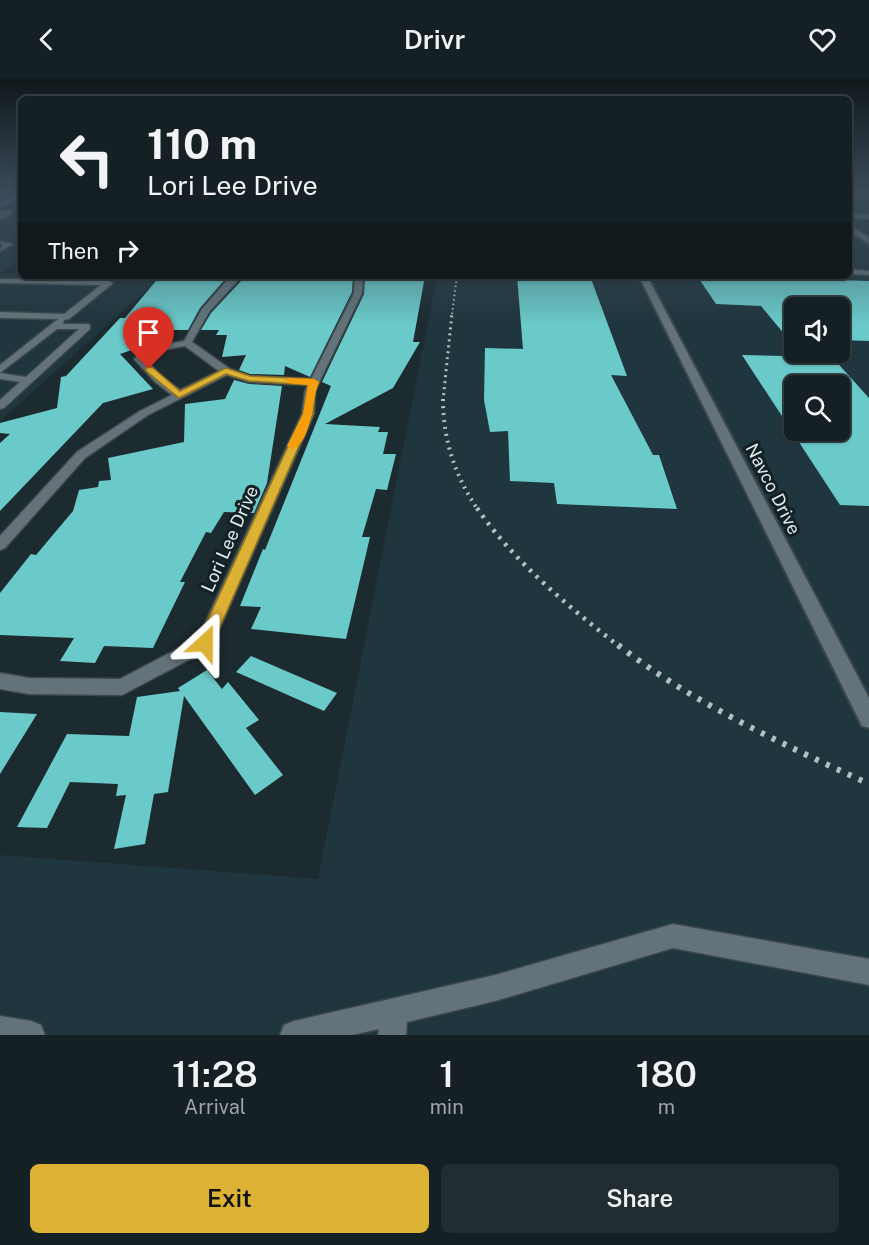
<!DOCTYPE html>
<style>
body{margin:0;font-family:"Public Sans",sans-serif;background:#222d31;color:#f1f3f6;height:100vh;display:flex;flex-direction:column;font-size:22px;white-space:nowrap}
*{box-sizing:border-box;margin:0}
p{font-size:20px;color:#9da3a6}
.icon{flex:none;width:33px;height:33px;fill:none;stroke:currentColor;stroke-width:2;stroke-linecap:round;stroke-linejoin:round}
.map{position:relative;height:957px;overflow:hidden}
.details{display:flex;flex-direction:column;background:#152024;flex:1}
.details>*{flex:none}
.guide{position:absolute;left:18px;top:18px;width:834px;height:183px;border-radius:9px;box-shadow:0 2px 4px #0004,0 0 0 2px #343e41;background:#152024;color:#f1f3f6;overflow:hidden}
.buttons{position:absolute;left:784px;top:219px;display:grid;gap:12px}
.buttons a{display:grid;place-items:center;width:66px;height:66px;border-radius:9px;background:#152024;box-shadow:0 2px 4px #0004,0 0 0 2px #343e41;font-size:30px}
.pin{position:absolute;display:grid;place-items:center;width:51px;height:51px;color:#fff;margin:-62px -26px;border-radius:50% 50% 50% 0;rotate:-45deg;box-shadow:0 0 6px #0007}
.pin .icon{rotate:45deg}
.me{position:absolute;width:66px;margin:-33px;rotate:24deg;stroke-linejoin:round;filter:drop-shadow(0 0 4px #0008)}
.turn{display:flex;align-items:center;gap:21px;height:126px;padding:0 30px;font-size:27px}
.turn .icon{width:78px;height:78px;stroke-width:2.5}
.turn b{display:block;font-size:42px;line-height:51px}
.then{display:flex;align-items:center;height:57px;padding:0 30px;background:#0003;gap:12px;font-size:22px}
.eta{display:flex;justify-content:space-evenly;align-items:center;height:102px;text-align:center}
.eta b{font-size:36px;font-weight:600;line-height:42px}
.button{display:flex;gap:12px;margin-top:auto;padding:12px 30px}
.button a{flex:1;height:69px;border-radius:9px;background:#ddb133;color:#111;font-size:24px;font-weight:600;line-height:69px;text-align:center}
.button a+a{background:#222d31;color:#f1f3f6}
header{display:flex;justify-content:space-between;align-items:center;height:78px;padding:0 30px;background:#152024;font-size:27px;font-weight:600}
.map>svg:first-child{display:block}
.built{fill:#20363e;fill-rule:evenodd}
.building{fill:#6acac9;fill-rule:evenodd}
.lines{fill:none;stroke-linecap:round;stroke-linejoin:round}
.service-casing{stroke:#3b474b;stroke-width:3}
.minor-casing{stroke:#3b474b;stroke-width:4}
.primary-casing{stroke:#3b474b;stroke-width:4}
.service{fill:#637379;fill-rule:evenodd}
.minor{fill:#637379;fill-rule:evenodd}
.primary{fill:#5f96c2;fill-rule:evenodd}
.rail-far4{stroke:#b3bfc2;stroke-width:2;stroke-dasharray:1.5 3;stroke-linecap:butt}
.rail-far3{stroke:#b3bfc2;stroke-width:3;stroke-dasharray:2 4;stroke-linecap:butt}
.rail-far2{stroke:#b3bfc2;stroke-width:4;stroke-dasharray:2 5;stroke-linecap:butt}
.rail-far1{stroke:#b3bfc2;stroke-width:4.5;stroke-dasharray:3 6;stroke-linecap:butt}
.rail{stroke:#b3bfc2;stroke-width:6;stroke-dasharray:4 8;stroke-linecap:butt}
.route{fill:#ddb133;stroke:#907321;stroke-width:1.5}
.slow{fill:#f59e0b}
.labels{text-anchor:middle;stroke-width:6;stroke-linejoin:round;paint-order:stroke}
.street-label{font-size:18px;fill:#e1ebee;stroke:#132126}
</style>
<header><svg class="icon" aria-label="back" viewBox="0 0 24 24"><path d="M15 5l-7 7 7 7"/></svg>Drivr<svg class="icon" aria-label="heart" viewBox="0 0 24 24"><path d="M12 20l-8-8c-3-5 5-10 8-4 3-6 11-1 8 4z"/></svg></header>
<div class="map">
<svg width="869" height="957" viewBox="0 0 869 957">
<rect width="100%" height="100%" fill="#1c2b30"/>
<g class="built">
<path d="M 849,112 L 869,112 L 869,957 L 0,957 L 0,777 L 318,801 L 437,198 L 849,198 ZM 795,230 L 840,230 L 840,274 L 795,274 ZM 795,308 L 840,308 L 840,352 L 795,352 Z"/>
<polygon points="21,123 21,182 1,195 21,195 21,198 161,199 0,343 0,133"/>
</g>
<g class="building">
<polygon points="160,198 228,198 200,230 188,252 160,252 147,267 120,276 153,311 103,325 0,433 0,365 10,356 0,355 0,345 57,330 61,299 66,298 120,240 125,240"/>
<polygon points="241,198 353,198 352,214 310,299 285,288 284,297 250,296 239,292 246,277 222,279 227,257 216,257 219,252 201,252 211,235 242,202"/>
<polygon points="365,198 425,198 413,264 420,264 393,310 325,346 380,349 378,354 388,354 383,376 396,376 387,412 376,411 362,459 370,459 346,561 251,551 261,529 240,528 263,471 265,472 331,308 322,304 364,216"/>
<polygon points="517,198 590,198 627,298 611,297 653,377 659,377 677,431 557,426 554,405 510,403 508,353 490,354 484,322 485,270 523,271"/>
<polygon points="697,198 869,203 869,263 840,262 840,227 795,226 795,269 761,228 716,226"/>
<path d="M 742,277 L 832,279 L 869,320 L 869,428 L 840,427 ZM 795,302 L 840,303 L 840,352 L 795,352 Z"/>
<polygon points="234,302 249,306 282,308 267,405 254,435 224,434 211,455 206,454 180,504 185,504 153,570 104,568 95,585 60,583 74,560 0,557 0,515 31,476 36,477 73,433 79,412 98,409 99,403 111,402 108,380 184,364 185,326 225,321"/>
<polygon points="251,578 337,615 324,633 236,594"/>
<polygon points="207,592 222,611 228,604 259,642 246,650 283,697 255,717 184,618 168,714 154,716 145,766 114,771 126,717 116,718 118,706 70,704 47,750 17,749 67,656 129,658 137,619 180,613 178,610"/>
<polygon points="0,634 37,636 0,696"/>
</g>
<g class="lines">
<g class="service-casing">
<g id="service">
<polygon points="11,132 13,135 0,142 0,133"/>
<polygon points="849,136 869,137 869,141 849,140"/>
<polygon points="0,163 13,166 0,173 2,167"/>
<polygon points="849,188 856,192 869,193 869,197 851,196"/>
<path d="M 231,198 L 240,200 L 209,234 L 192,264 L 230,291 L 250,298 L 311,301 L 354,215 L 355,198 L 363,198 L 362,215 L 315,313 L 314,336 L 211,570 L 122,617 L 29,616 L 0,611 L 0,595 L 29,600 L 120,601 L 198,560 L 302,336 L 305,313 L 308,307 L 249,304 L 227,297 L 148,337 L 85,380 L 5,470 L 0,472 L 0,458 L 77,374 L 140,333 L 172,317 L 155,304 L 134,281 L 146,270 L 184,263 L 202,231 ZM 185,268 L 219,293 L 180,312 L 163,300 L 145,281 L 152,274 Z"/>
<path d="M 0,201 L 109,203 L 113,205 L 69,241 L 64,242 L 63,246 L 87,246 L 90,247 L 90,251 L 4,330 L 0,331 L 0,322 L 20,304 L 0,301 L 0,287 L 58,241 L 0,240 L 0,234 L 64,236 L 101,207 L 0,205 ZM 57,251 L 79,251 L 26,299 L 0,295 Z"/>
<polygon points="673,846 869,881 869,907 673,870 495,923 407,944 406,957 378,957 379,951 352,957 280,957 284,947 294,943 495,897"/>
<polygon points="0,938 31,943 41,947 45,957 0,957"/>
</g>
</g>
<g class="minor-casing">
<g id="minor">
<polygon points="849,147 869,160 869,166 849,152"/>
<polygon points="639,198 647,198 869,620 869,650 862,648"/>
</g>
</g>
<g class="primary-casing">
<polygon id="primary" points="21,115 21,119 0,129 0,125"/>
</g>
<use href="#service" class="service"/>
<use href="#minor" class="minor"/>
<use href="#primary" class="primary"/>
<polyline class="rail-far4" points="452,236 457,198"/>
<polyline class="rail-far3" points="443,323 452,235"/>
<path class="rail-far2" d="M 443,321 C 443,362 455,398 478,432"/>
<path class="rail-far1" d="M 477,430 C 514,484 569,529 620,569"/>
<path class="rail" d="M 618,567 C 694,626 783,666 869,706"/>
</g>
<linearGradient id="sky" x2="0" y2="1"><stop stop-color="#0f181a"/><stop offset="0.46" stop-color="#3a4a59"/><stop offset="1" stop-color="#3a4a59" stop-opacity="0"/></linearGradient>
<rect width="869" height="246" fill="url(#sky)"/>
<polygon class="route" points="146,289 152,289 180,313 226,290 250,298 314,301 319,304 315,313 313,336 213,565 211,569 205,571 200,569 197,565 303,336 308,307 249,303 226,296 179,320 146,293"/>
<path class="slow" d="M 289,300 L 314,301 L 319,304 C 312,320 312,364 293,371 L 287,368 L 303,336 L 308,307 L 286,305 L 286,301 Z"/>
<g class="labels">
<g class="street-label">
<text transform="translate(773 411) rotate(63)" y="6">Navco Drive</text>
<text transform="translate(230 461) rotate(-66)" y="6">Lori Lee Drive</text>
</g>
</g>
</svg>
<div class="buttons">
<a><svg class="icon" aria-label="sound" viewBox="0 0 24 24"><path d="M4 9h4l5-4v14l-5-4H4zM17 9q2 3 0 6"/></svg></a>
<a><svg class="icon" aria-label="search" viewBox="0 0 24 24"><circle cx="10" cy="10" r="6"/><path d="M15 15l6 6"/></svg></a>
</div>
<div class="pin" style="left:149px;top:291px;background:#d93025"><svg class="icon" aria-label="arrive" viewBox="0 0 24 24"><path d="M6 21V4h12l-3 4 3 4H6"/></svg></div>
<svg class="me" style="left:205px;top:565px" viewBox="-20 -20 40 40"><path d="M0-17L14 15 0 8-14 15z" fill="#ddb133" stroke="#fff" stroke-width="4"/></svg>
<div class="guide">
<div class="turn"><svg class="icon" aria-label="left" viewBox="0 0 24 24"><path d="M17 20v-9H6M10 6l-5 5 5 5"/></svg><div><b>110 m</b>Lori Lee Drive</div></div>
<div class="then">Then<svg class="icon" aria-label="right" viewBox="0 0 24 24"><path d="M7 20v-9h11M14 6l5 5-5 5"/></svg></div>
</div>
</div>
<section class="details">
<div class="eta">
<div><b>11:28</b><p>Arrival</p></div>
<div><b>1</b><p>min</p></div>
<div><b>180</b><p>m</p></div>
</div>
<div class="button"><a>Exit</a><a>Share</a></div>
</section>
